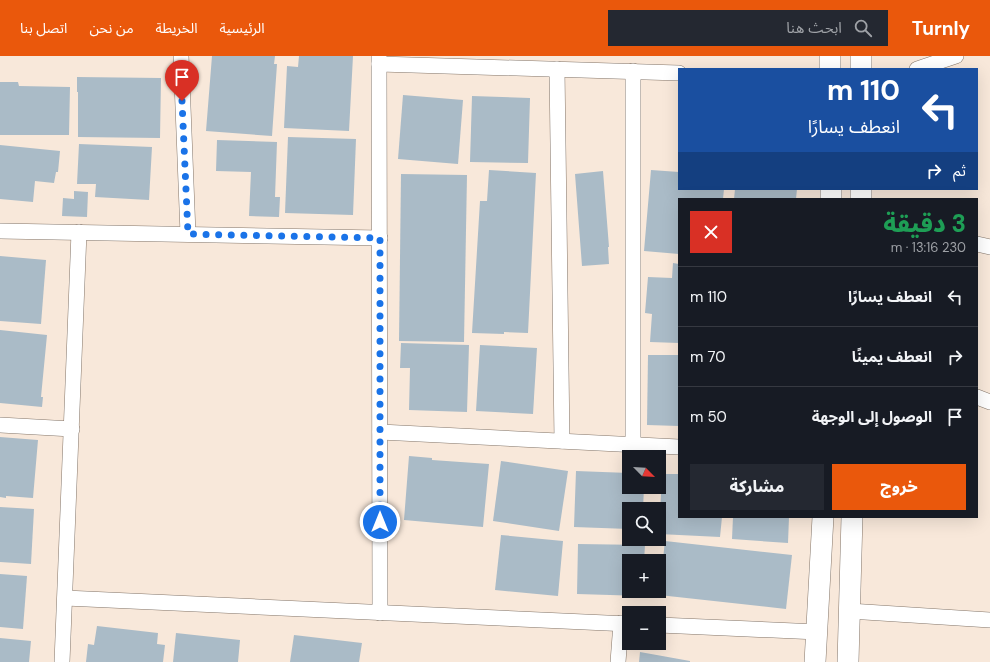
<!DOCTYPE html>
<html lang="ar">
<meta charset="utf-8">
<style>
body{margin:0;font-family:"DM Sans","Noto Sans Arabic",sans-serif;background:#242831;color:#f1f3f6;direction:rtl;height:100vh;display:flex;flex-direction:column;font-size:15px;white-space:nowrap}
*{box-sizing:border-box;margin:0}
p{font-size:13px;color:#9ea1a6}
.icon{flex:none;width:22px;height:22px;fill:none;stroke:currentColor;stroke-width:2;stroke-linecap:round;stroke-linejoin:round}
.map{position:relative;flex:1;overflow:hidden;direction:ltr}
.drawer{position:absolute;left:678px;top:142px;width:300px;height:320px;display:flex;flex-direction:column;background:#171b24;border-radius:0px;box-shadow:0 4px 16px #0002;direction:rtl}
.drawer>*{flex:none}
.hud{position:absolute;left:678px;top:12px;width:300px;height:122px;border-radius:0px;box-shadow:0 4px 16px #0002;direction:rtl;background:#1a4fa0;color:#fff;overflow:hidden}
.needle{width:26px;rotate:114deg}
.tools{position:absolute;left:622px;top:394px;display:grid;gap:8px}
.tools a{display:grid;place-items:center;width:44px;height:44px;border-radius:0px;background:#171b24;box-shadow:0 4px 16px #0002;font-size:20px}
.pin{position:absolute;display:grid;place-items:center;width:34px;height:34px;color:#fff;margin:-41px -17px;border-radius:50% 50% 50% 0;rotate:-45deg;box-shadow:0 0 4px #0007}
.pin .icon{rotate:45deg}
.me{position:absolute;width:44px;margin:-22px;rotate:0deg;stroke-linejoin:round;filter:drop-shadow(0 0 3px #0008)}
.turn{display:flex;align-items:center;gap:14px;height:84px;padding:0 12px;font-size:18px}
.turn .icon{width:52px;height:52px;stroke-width:2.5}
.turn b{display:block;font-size:28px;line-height:34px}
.then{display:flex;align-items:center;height:38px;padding:0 12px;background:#0003;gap:8px;font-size:15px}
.round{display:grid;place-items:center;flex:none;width:42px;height:42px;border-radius:0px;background:#242831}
.head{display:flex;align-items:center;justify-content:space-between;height:68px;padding:0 12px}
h1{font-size:24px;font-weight:800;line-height:30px;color:#1e9e55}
.cta{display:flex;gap:8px;margin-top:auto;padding:8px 12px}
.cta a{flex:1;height:46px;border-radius:0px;background:#ea580c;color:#fff;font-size:16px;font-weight:800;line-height:46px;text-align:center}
.cta a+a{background:#242831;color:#f1f3f6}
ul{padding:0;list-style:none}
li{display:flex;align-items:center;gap:12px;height:60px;padding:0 12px;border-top:1px solid #363941}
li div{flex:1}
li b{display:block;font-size:15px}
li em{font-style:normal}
header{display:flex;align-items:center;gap:24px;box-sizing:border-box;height:56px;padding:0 20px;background:#ea580c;color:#fff}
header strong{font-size:19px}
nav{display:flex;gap:22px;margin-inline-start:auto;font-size:14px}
.search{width:280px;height:36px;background:#242831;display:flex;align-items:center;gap:10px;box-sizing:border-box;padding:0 14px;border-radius:0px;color:#9ea1a6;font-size:15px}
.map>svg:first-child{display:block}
.building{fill:#aabbc7}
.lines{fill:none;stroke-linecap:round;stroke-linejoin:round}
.street-casing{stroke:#84766a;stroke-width:16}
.secondary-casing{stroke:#84766a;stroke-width:22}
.street{stroke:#fff;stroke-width:15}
.secondary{stroke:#fff;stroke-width:21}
.route{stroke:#1a73e8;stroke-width:7;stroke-dasharray:0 12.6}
</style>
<header>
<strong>Turnly</strong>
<div class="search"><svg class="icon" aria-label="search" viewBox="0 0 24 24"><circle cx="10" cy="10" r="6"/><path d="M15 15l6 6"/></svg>ابحث هنا</div>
<nav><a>الرئيسية</a><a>الخريطة</a><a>من نحن</a><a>اتصل بنا</a></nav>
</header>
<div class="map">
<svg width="990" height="606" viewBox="0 0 990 606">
<rect width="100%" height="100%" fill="#f8e8da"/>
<g class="building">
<polygon points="212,0 275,0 274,8 277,8 272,80 206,75"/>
<polygon points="299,0 353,0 349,75 284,72 287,10 298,11"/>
<polygon points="77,21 161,22 160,82 78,81 78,36 77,36"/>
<polygon points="0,26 18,26 19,30 70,31 69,79 0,79"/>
<polygon points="403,39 463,44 458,108 398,103"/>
<polygon points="472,40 530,42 528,107 470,106"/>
<polygon points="288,81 356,83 353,159 285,157"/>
<polygon points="217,84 277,86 275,141 280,141 279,161 249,160 251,116 216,115"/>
<polygon points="79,88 152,91 149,144 95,141 96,128 77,128"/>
<polygon points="0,89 60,95 58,116 56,116 54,127 35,125 33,146 0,143"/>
<polygon points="489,114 536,117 528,277 504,276 504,278 472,277 480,145 487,145"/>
<polygon points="651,114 679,116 679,133 724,133 723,143 679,143 679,198 644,195"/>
<polygon points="603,115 609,191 608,191 609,208 582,210 575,118"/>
<polygon points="401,118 467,119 464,286 399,285"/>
<polygon points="735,133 797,133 796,143 734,143"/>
<polygon points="74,135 88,136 87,161 62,160 63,142 74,143"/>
<polygon points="0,200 46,204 41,268 0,265"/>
<polygon points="673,207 679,208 679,287 650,286 652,258 645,257 648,221 672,222"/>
<polygon points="0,274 47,279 41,341 43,341 42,351 0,347"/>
<polygon points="401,287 469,289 467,356 409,354 410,312 400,312"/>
<polygon points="480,289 537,292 533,358 476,355"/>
<polygon points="648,299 679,299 679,370 647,369"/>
<polygon points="0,381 38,384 33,442 6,440 6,442 0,441"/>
<polygon points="409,400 432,402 432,404 489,408 483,471 404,464"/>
<polygon points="501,405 568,415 559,475 493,465"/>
<polygon points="576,415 629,417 629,431 644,431 643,453 629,453 629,473 574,471"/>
<polygon points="662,418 679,418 679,461 722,461 720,481 659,478"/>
<polygon points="0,451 34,453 31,508 0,506"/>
<polygon points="733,461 789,461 788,487 732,483"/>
<polygon points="501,479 563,485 558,540 495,534"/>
<polygon points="665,485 792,499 786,553 659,539"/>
<polygon points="578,488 645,489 644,505 629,505 629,535 643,535 643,540 577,538"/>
<polygon points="0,518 27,520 23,573 0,571"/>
<polygon points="97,570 158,577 157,588 165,589 163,606 86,606 88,588 94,589"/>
<polygon points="176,577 240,584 238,606 173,606"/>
<polygon points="294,579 362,587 359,606 290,606"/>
<polygon points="0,582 31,585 29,606 0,606"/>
<polygon points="640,596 690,605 690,606 639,606"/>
</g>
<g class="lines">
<g class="street-casing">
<g id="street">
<polyline points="181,0 188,178"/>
<polyline points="379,0 380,557"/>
<polyline points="379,8 679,17"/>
<polyline points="557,13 562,385"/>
<polyline points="917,13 956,0"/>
<polyline points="0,175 380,182"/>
<polyline points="977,188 990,191"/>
<polyline points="977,341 990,346"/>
<polyline points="0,369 72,373"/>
<polyline points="380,376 679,391"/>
<polyline points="633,389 633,15"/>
<polyline points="65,542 629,568"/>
<polyline points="849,555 990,564"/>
<polyline points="659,569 818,576"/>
<polyline points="62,606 79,176"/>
<polyline points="618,606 621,567"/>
</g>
</g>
<g class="secondary-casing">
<g id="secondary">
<polyline points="830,0 830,13"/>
<polyline points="861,0 861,13"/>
<polyline points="831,133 831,143"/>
<polyline points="861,133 861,143"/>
<polyline points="815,606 823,461"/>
<polyline points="848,606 852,461"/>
</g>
</g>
<use href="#street" class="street"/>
<use href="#secondary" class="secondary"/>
</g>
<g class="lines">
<polyline class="route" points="182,45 188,178 380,182 380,466"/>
</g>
</svg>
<div class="tools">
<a><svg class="needle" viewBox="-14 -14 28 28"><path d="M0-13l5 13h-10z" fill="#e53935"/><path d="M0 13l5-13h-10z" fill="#9ea1a6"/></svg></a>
<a><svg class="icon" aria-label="search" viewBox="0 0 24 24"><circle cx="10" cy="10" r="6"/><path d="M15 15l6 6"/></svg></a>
<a>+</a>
<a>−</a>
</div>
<div class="pin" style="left:182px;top:45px;background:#d93025"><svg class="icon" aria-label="arrive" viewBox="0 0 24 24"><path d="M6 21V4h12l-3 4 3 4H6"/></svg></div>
<svg class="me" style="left:380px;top:466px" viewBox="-20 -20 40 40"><circle r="17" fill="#1a73e8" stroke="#fff" stroke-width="3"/><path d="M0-11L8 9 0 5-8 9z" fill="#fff"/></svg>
<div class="hud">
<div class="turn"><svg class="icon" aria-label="left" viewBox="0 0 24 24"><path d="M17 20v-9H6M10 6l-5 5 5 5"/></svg><div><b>110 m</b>انعطف يسارًا</div></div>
<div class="then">ثم<svg class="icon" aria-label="right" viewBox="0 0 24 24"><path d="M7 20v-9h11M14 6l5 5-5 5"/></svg></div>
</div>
<section class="drawer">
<div class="head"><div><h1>3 دقيقة</h1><p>230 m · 13:16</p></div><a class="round" style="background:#d93025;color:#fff"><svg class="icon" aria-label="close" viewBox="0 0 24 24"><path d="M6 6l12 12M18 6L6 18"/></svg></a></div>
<ul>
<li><svg class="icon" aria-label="left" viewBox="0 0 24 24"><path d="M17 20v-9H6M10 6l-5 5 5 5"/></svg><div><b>انعطف يسارًا</b></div><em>110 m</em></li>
<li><svg class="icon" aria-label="right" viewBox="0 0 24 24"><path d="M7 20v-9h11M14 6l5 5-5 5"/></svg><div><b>انعطف يمينًا</b></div><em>70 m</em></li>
<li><svg class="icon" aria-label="arrive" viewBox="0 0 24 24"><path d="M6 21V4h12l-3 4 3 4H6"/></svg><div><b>الوصول إلى الوجهة</b></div><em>50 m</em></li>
</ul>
<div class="cta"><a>خروج</a><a>مشاركة</a></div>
</section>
</div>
